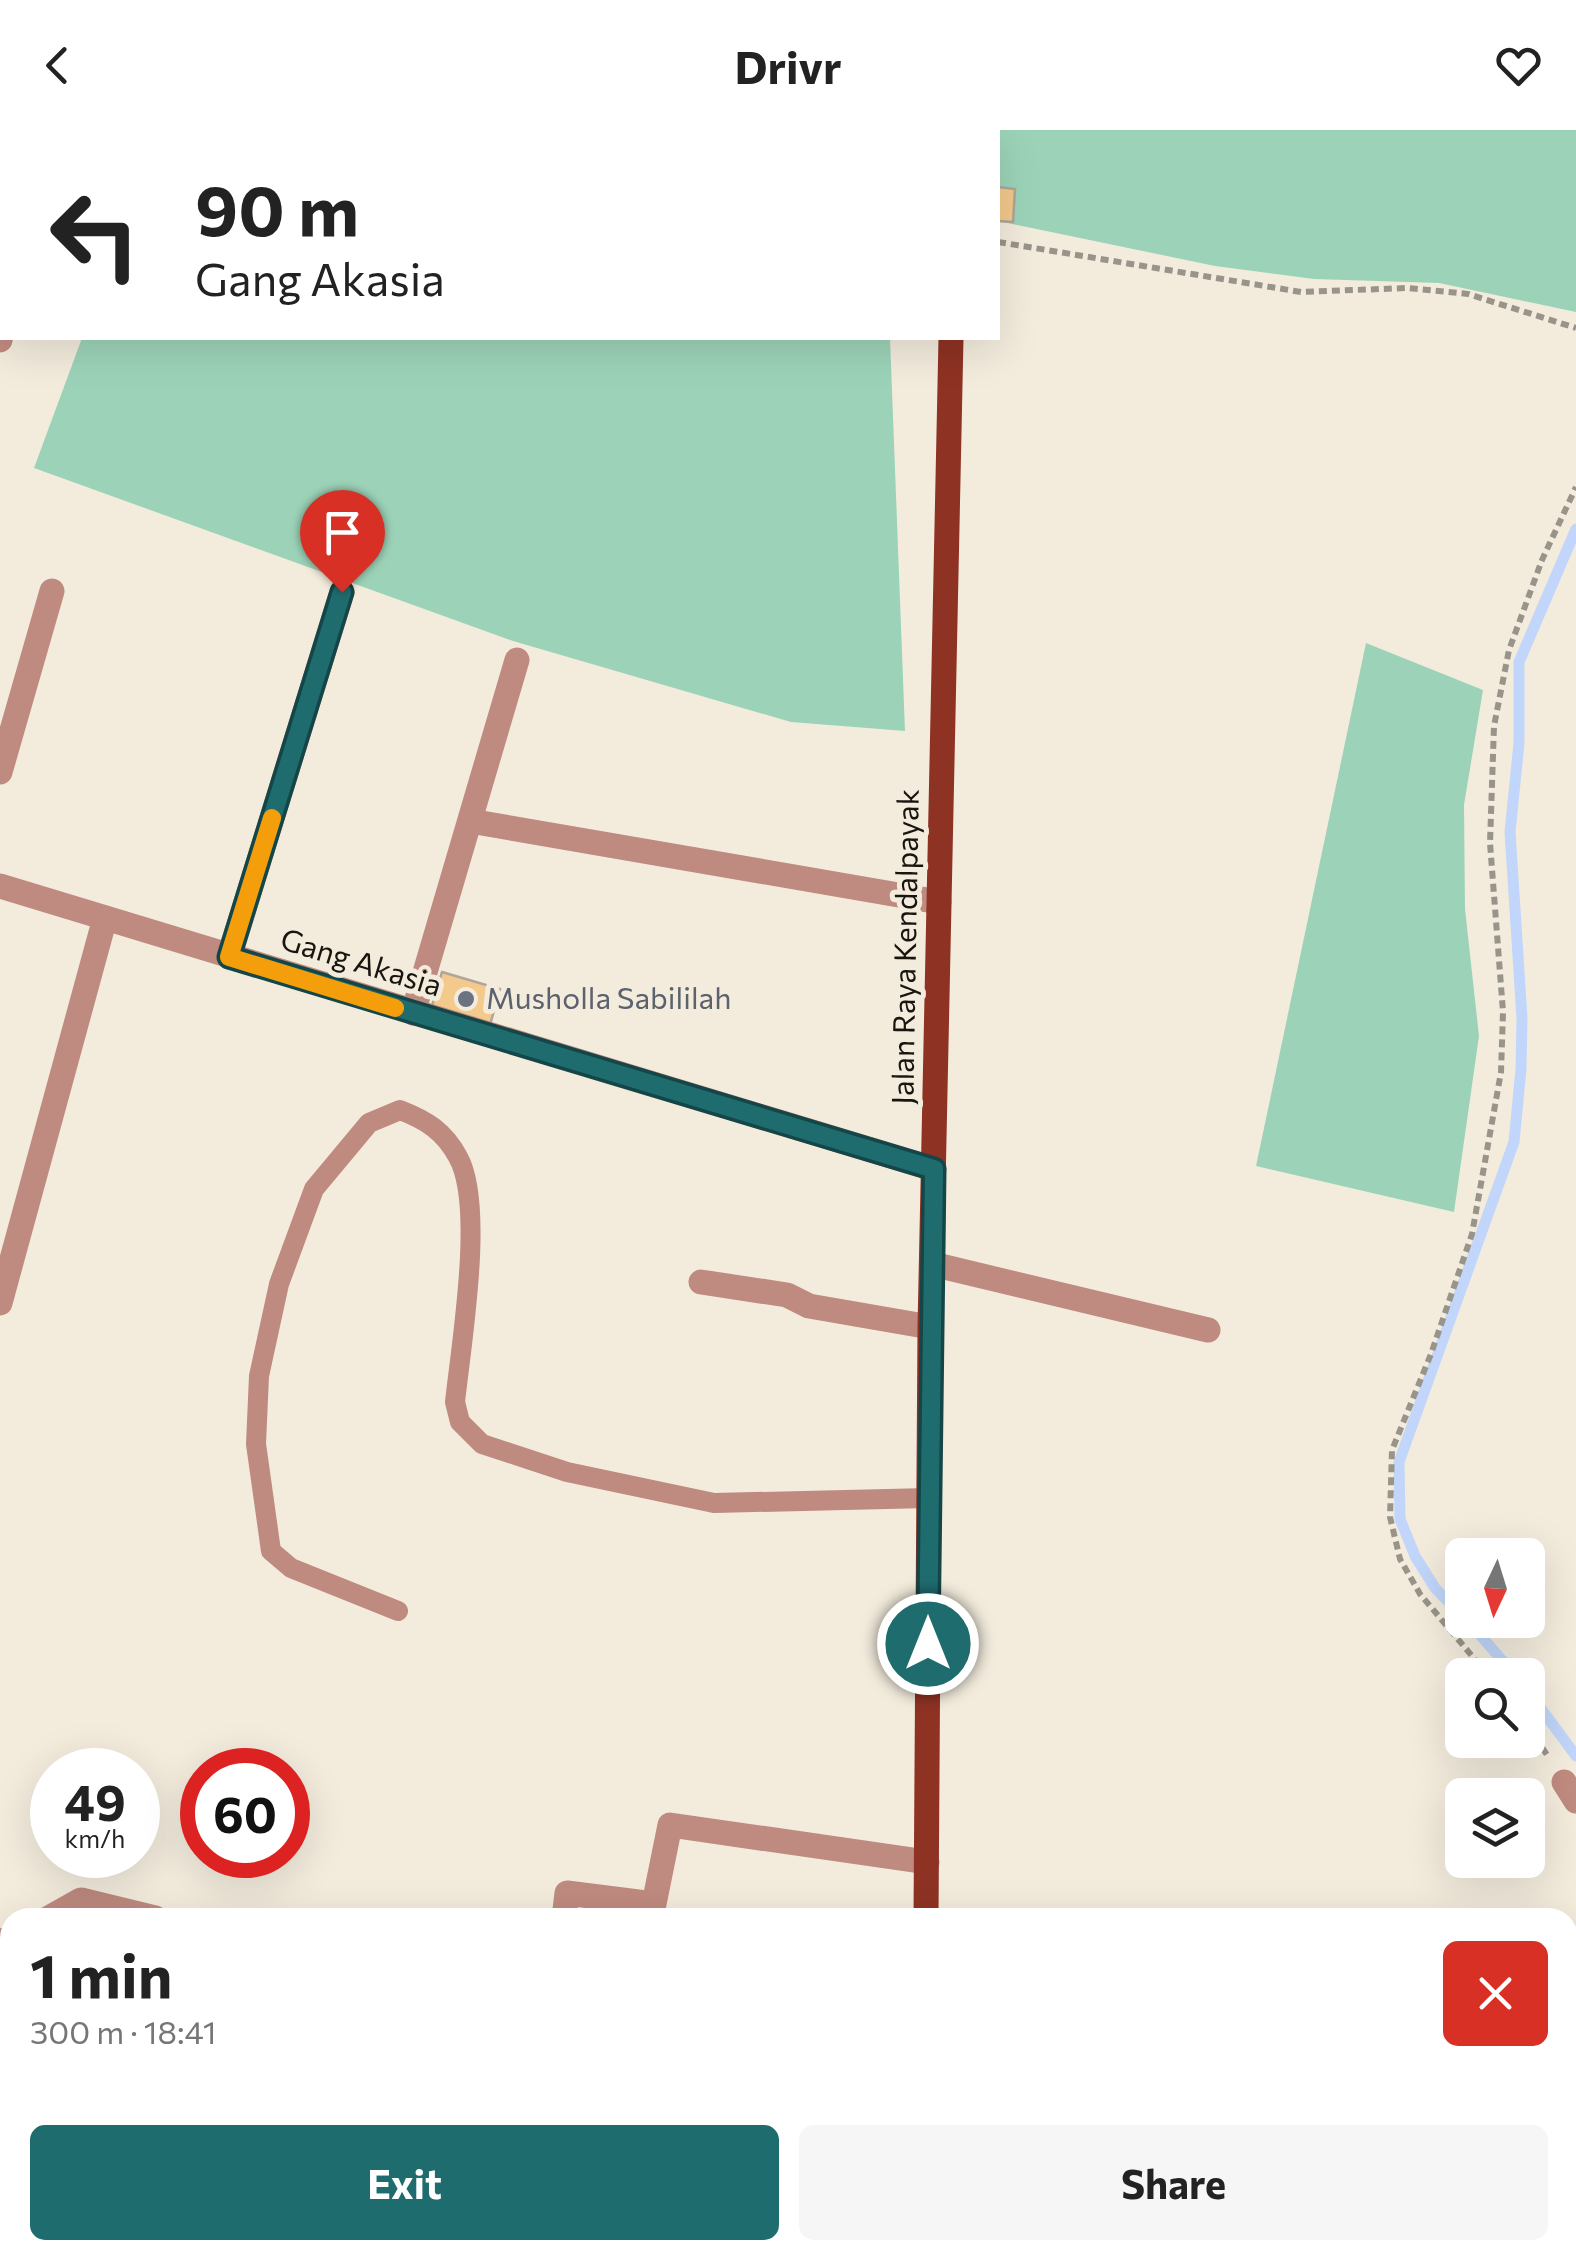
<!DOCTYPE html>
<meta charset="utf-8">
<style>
body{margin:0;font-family:Commissioner,sans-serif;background:#f6f6f6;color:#222;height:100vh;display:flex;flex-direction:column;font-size:38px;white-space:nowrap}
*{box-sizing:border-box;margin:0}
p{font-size:32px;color:#767676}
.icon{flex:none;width:55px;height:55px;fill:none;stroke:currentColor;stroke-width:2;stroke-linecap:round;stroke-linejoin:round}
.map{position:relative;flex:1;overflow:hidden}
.sheet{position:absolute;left:0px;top:1778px;width:1578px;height:352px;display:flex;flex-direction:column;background:#fff;border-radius:30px 30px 0 0;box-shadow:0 10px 40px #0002}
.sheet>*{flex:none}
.guide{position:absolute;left:0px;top:0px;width:1000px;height:210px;box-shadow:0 10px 40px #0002;background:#fff;color:#222;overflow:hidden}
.needle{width:65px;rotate:184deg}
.tools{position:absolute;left:1445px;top:1408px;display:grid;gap:20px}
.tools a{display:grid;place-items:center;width:100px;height:100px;border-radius:15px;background:#fff;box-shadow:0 10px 40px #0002;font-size:50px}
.speed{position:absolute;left:30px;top:1618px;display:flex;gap:20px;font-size:50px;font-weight:700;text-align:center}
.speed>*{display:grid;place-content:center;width:130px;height:130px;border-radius:50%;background:#fff;box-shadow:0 10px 40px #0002;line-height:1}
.speed small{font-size:25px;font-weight:400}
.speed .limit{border:15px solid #d22;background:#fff;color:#111}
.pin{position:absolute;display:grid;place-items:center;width:85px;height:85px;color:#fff;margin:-102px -42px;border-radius:50% 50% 50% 0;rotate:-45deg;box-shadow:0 0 10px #0007}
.pin .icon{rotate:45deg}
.me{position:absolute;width:110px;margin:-55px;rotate:0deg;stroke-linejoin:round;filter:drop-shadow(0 0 8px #0008)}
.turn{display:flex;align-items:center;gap:35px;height:210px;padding:0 30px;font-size:45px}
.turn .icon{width:130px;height:130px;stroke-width:2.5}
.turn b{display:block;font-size:70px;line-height:85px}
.round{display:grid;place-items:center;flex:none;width:105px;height:105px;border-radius:15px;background:#f6f6f6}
.head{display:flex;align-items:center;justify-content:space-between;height:170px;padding:0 30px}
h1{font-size:60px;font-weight:700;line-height:75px}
.primary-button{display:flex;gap:20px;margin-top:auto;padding:20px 30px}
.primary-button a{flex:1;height:115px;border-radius:15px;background:#1f6c6f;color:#fff;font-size:40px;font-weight:700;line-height:115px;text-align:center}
.primary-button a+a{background:#f6f6f6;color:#222}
header{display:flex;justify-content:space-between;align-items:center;height:130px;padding:0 30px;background:#fff;font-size:45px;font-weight:700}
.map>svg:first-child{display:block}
.green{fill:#9cd3b8}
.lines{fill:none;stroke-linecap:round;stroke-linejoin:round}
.stream{stroke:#c1d6fa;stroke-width:11}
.building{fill:#f3c98c;stroke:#afa598;stroke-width:2.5}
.path{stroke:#999489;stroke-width:6;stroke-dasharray:8 5;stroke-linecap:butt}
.lane{stroke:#bf8a7f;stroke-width:20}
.street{stroke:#bf8a7f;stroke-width:25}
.primary{stroke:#8e3223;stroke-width:25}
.route-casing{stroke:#144648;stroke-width:25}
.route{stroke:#1f6c6f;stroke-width:18}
.slow{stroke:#f59e0b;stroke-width:18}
.worship-dot{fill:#6b7280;stroke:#f3ecdd;stroke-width:4}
.labels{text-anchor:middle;stroke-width:10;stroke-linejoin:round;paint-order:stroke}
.street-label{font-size:30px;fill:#181510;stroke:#f3ecdd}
.worship-label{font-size:30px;fill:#5b616d;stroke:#f3ecdd;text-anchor:start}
</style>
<header><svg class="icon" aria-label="back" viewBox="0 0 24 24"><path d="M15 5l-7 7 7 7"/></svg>Drivr<svg class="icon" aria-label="heart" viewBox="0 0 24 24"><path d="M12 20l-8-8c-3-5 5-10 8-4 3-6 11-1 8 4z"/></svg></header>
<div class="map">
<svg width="1576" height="2128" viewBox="0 0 1576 2128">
<rect width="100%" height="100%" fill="#f3ecdd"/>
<g class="green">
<polygon points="158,0 341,0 347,2 157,2"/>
<polygon points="997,0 1576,0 1576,182 1439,153 1314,149 1215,136 998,91"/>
<polygon points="82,208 890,208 905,601 791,592 513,511 34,338"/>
<polygon points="1366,513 1483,560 1464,675 1465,779 1479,906 1454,1082 1256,1036"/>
</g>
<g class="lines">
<g class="stream">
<polyline points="1462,1486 1435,1458 1415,1426 1400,1389 1399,1332 1514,1012 1521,939 1522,888 1510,702 1519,613 1519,532 1576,399"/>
<polyline points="1467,1490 1515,1545"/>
<polyline points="1528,1561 1576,1626"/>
</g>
</g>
<g class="building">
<polygon points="998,57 1015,59 1013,92 998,91"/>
<polygon points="442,842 500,859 490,895 431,879"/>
</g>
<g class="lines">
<g class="path">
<polyline points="998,112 1301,162 1408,158 1468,164 1576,198"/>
<polyline points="1488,1545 1420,1464 1400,1429 1390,1387 1392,1320 1431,1224 1472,1104 1501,942 1503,882 1490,713 1494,596 1509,520 1542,430 1576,357"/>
<polyline points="1528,1596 1549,1628"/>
</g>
<path class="lane" d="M 398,1481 L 291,1438 L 271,1421 L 256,1314 L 259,1246 L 279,1154 L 314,1059 L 369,993 L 400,980 C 426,990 444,1001 458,1027 C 485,1075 461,1215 455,1272 L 460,1292 L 482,1314 L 567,1342 L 714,1373 L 929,1368"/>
<g class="street">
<polyline points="372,0 378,2"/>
<polyline points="60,2 60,0"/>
<polyline points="0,210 2,201"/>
<polyline points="0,642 52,461"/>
<polyline points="470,691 939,772"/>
<polyline points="0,756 934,1039"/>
<polyline points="229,827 342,462"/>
<polyline points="413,883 517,530"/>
<polyline points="932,1134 1208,1200"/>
<polyline points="701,1152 787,1165 809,1176 930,1197"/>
<polyline points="0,1173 105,788"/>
<polyline points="1564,1652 1576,1671"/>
<polyline points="49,1788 81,1770 155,1788"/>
<polyline points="564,1788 567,1763 654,1774 670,1695 927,1732"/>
<polyline points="0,1811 10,1809"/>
<polyline points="1568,2000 1576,1994"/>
<polyline points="1318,2128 1325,2120"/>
<polyline points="1495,2128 1497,2120"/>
</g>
<g class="primary">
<polyline points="953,2 954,0"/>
<polyline points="926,1788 930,1197 951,208"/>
<polyline points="931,2120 931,2128"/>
</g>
</g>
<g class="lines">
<g class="route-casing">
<polyline id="route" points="342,462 229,827 934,1039 928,1514"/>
</g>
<use href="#route" class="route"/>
<polyline class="slow" points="272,688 229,827 395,878"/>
</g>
<circle class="worship-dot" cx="466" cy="869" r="10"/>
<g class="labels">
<g class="street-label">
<text transform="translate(906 817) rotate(-89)" y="10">Jalan Raya Kendalpayak</text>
<text transform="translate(361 833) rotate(17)" y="10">Gang Akasia</text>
</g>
<g class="worship-label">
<text x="486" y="879">Musholla Sabililah</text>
</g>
</g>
</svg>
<div class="tools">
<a><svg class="needle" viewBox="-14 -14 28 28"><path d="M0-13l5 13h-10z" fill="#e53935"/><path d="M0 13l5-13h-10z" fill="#767676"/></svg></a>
<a><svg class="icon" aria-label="search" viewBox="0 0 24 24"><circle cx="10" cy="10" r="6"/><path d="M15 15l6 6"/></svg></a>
<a><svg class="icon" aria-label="layers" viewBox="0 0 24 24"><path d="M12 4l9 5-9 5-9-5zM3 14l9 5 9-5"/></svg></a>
</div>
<div class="speed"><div>49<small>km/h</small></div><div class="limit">60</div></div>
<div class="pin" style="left:342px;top:462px;background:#d93025"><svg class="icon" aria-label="arrive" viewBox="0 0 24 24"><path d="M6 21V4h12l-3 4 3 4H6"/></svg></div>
<svg class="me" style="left:928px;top:1514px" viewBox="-20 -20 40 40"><circle r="17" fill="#1f6c6f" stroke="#fff" stroke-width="3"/><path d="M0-11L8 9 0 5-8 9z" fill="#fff"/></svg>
<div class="guide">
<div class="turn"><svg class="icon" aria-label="left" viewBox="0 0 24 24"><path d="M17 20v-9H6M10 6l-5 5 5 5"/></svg><div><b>90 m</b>Gang Akasia</div></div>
</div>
<section class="sheet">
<div class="head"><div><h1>1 min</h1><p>300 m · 18:41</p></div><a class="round" style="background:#d93025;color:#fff"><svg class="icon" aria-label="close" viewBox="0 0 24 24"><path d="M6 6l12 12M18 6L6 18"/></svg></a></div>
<div class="primary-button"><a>Exit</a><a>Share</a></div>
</section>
</div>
